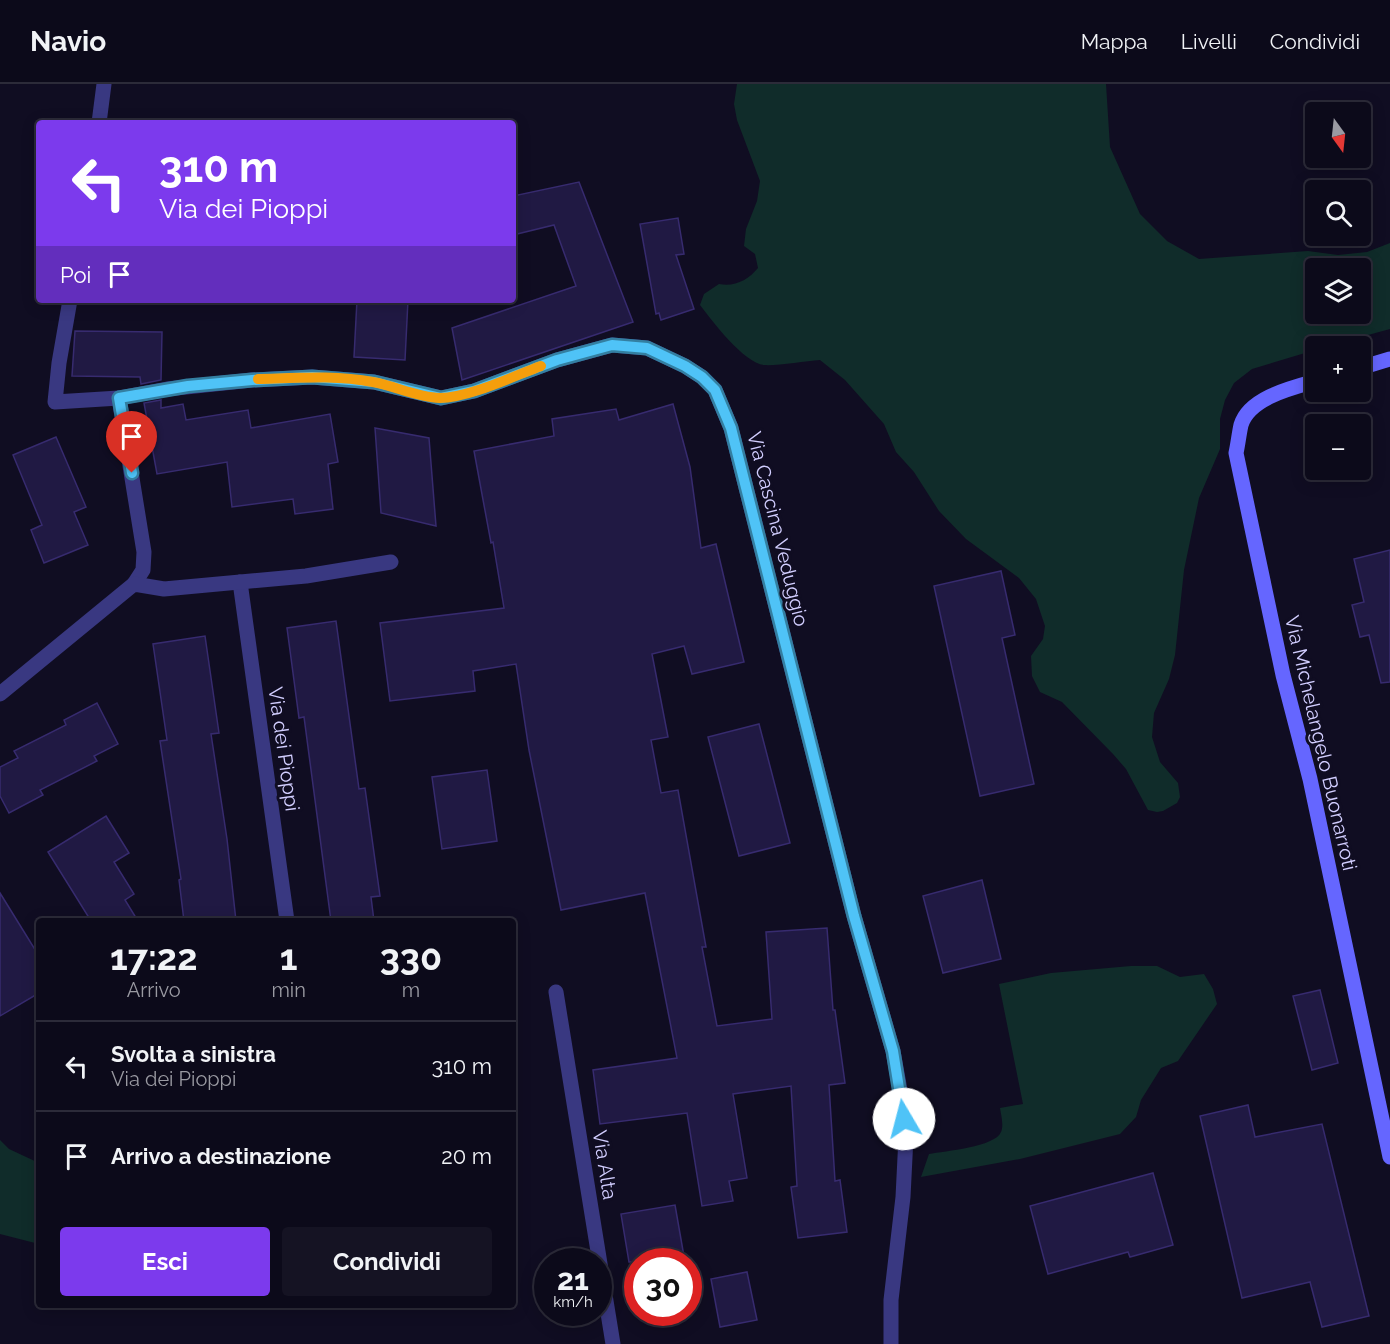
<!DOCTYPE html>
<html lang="it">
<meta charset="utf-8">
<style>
body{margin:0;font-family:Raleway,sans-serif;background:#151323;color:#f1f3f6;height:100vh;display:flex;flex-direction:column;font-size:22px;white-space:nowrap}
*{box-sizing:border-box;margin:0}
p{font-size:20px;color:#9a9aa2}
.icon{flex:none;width:33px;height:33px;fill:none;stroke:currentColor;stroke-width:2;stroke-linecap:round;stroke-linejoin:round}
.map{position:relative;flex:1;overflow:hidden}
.drawer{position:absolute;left:36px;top:834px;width:480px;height:390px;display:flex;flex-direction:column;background:#0c0a1a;border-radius:6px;box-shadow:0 3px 15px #0003,0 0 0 2px #2c2b39}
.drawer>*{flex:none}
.banner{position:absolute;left:36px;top:36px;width:480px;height:183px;border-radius:6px;box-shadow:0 3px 15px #0003,0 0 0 2px #2c2b39;background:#7c3aed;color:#fff;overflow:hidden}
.needle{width:39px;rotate:165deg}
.controls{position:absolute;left:1305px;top:18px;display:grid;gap:12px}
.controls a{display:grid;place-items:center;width:66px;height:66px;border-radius:6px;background:#0c0a1a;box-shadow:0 3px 15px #0003,0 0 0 2px #2c2b39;font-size:30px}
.speed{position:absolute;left:534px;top:1164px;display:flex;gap:12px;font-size:30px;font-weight:700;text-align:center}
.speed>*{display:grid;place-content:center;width:78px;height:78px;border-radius:50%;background:#0c0a1a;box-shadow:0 3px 15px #0003,0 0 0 2px #2c2b39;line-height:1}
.speed small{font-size:15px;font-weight:400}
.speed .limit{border:9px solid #d22;background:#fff;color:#111}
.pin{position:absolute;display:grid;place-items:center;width:51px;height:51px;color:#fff;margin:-62px -26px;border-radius:50% 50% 50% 0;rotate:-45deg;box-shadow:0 0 6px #0007}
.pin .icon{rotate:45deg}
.me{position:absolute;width:66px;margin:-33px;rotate:352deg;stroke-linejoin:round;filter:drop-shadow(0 0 4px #0008)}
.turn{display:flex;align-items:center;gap:21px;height:126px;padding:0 24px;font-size:27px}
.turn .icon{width:78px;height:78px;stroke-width:2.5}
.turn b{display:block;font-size:42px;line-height:51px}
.then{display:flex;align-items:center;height:57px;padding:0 24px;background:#0003;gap:12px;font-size:22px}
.eta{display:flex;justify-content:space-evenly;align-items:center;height:102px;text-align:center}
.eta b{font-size:36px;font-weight:700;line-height:42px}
.primary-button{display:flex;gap:12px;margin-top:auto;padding:12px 24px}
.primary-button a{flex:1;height:69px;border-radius:6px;background:#7c3aed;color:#fff;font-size:24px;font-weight:700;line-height:69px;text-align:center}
.primary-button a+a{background:#151323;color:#f1f3f6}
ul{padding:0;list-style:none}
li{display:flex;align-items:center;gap:18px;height:90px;padding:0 24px;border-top:2px solid #2c2b39}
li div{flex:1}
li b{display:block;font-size:22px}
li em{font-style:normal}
header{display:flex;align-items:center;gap:36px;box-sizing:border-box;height:84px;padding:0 30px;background:#0c0a1a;border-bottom:2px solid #2c2b39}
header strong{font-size:28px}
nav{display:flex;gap:33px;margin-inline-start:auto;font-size:21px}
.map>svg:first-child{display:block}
.green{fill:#102c2a;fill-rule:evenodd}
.building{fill:#201943;stroke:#372b6f;stroke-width:1.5}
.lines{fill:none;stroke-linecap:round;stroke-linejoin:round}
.street{stroke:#393881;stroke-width:15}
.secondary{stroke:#6566ff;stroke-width:15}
.route-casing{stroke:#337fa1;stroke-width:15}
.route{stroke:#4fc3f7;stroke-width:10}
.slow{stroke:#f59e0b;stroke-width:10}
.labels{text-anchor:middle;stroke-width:6;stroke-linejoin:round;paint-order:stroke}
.street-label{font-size:20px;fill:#d2ceff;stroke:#100d22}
</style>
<header>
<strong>Navio</strong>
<nav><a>Mappa</a><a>Livelli</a><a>Condividi</a></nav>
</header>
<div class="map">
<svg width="1390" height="1260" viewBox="0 0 1390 1260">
<rect width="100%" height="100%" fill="#100d22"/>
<g class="green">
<path d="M 737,0 L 1106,0 L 1110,63 L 1140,130 L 1167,157 L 1199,175 L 1308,167 L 1338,171 L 1367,168 L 1390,159 L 1390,245 L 1328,262 L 1316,262 L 1315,266 L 1252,285 L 1234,299 L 1225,316 L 1220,335 L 1220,365 L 1199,414 L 1184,486 L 1175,571 L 1169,595 L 1154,629 L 1152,653 L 1160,678 L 1178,699 L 1180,713 L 1177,719 L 1163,727 L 1157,728 L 1148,726 L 1126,685 L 1113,670 L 1062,618 L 1040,608 L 1032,592 L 1031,572 L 1043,555 L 1045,542 L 1036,515 L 1019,494 L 966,455 L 939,427 L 914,388 L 896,368 L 884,340 L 845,296 L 820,276 C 805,277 777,282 764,281 C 744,279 712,237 700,221 L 704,210 L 719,200 C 735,203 748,196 758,184 L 755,170 L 744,162 L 746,145 L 757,117 L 760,97 L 737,36 L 734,20 ZM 1316,184 L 1360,184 L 1360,230 L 1316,230 Z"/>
<path d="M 1131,882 L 1157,882 L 1180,893 L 1204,890 L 1213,905 L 1217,920 L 1178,977 L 1161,984 L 1141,1016 L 1136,1033 L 1120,1050 L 1020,1075 L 921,1093 L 929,1070 C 945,1067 995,1063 1001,1048 C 1004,1041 1001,1031 1000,1024 L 1023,1020 L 999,900 L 1051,889 Z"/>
<polygon points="0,1056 9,1065 39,1079 39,1160 0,1150"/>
</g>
<g class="building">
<polygon points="579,98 633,238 462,296 452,244 576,202 554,141 513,151 513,112"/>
<polygon points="678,134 684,170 676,171 694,225 661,236 659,229 656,230 640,140"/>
<polygon points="357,216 408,216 405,276 354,273"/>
<polygon points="75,247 162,248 161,296 141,300 140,293 72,292"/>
<polygon points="161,316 161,324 183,320 186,336 248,326 251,344 330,330 338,378 328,380 333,425 295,430 293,415 232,423 227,378 157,390 144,319"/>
<polygon points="673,320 690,383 701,464 716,460 744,578 692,590 684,562 652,570 668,653 651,656 661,709 678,706 706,863 702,863 717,942 772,935 766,848 827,844 833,926 835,926 845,999 829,1001 835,1097 840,1096 847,1148 798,1154 791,1103 797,1102 791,1002 733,1010 747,1094 729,1097 733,1117 702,1122 687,1029 600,1040 593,986 677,974 645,809 561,826 529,666 516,580 473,587 475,607 390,617 380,539 504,524 493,458 491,459 474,367 554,352 552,335 616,325 619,336"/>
<polygon points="375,344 429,354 436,442 381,429"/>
<polygon points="56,353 86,423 74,428 88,461 44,479 31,446 42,441 13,371"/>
<polygon points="1390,466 1390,598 1381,599 1369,551 1360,553 1352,521 1364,518 1354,475"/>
<polygon points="1001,487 1015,551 1002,554 1034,700 980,712 934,502"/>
<polygon points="336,537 359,705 365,704 380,812 371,813 374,837 331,837 304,633 299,634 287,544"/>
<polygon points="205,552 219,649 211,650 227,755 236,837 184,837 179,796 181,795 160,657 167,656 153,560"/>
<polygon points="97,619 118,660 94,672 97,677 40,706 43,711 9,729 0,712 0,683 18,674 14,667 66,641 64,636"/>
<polygon points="759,640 790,759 739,772 708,653"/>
<polygon points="487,686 497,757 442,765 432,693"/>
<polygon points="106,732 129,769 114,778 134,810 125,816 138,837 91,837 48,768"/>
<polygon points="982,796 1001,875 943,889 923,812"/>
<polygon points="0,809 39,872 39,909 0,932"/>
<polygon points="1320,906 1338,979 1312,986 1293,912"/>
<polygon points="1248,1021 1255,1053 1322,1040 1369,1232 1322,1243 1310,1198 1242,1214 1200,1032"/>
<polygon points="1153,1089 1173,1161 1130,1173 1128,1168 1048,1190 1030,1122"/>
<polygon points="675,1121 685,1178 629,1178 621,1130"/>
<polygon points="747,1188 757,1236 720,1243 711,1195"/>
</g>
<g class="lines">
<g class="street">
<polyline points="99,39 104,0"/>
<polyline points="70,216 59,279 55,318 119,314 167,305 252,296 312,293 374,298 441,314 474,307 557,276 612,261 647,264 685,282 702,293 715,306 731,344 854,832 893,967 902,1017 906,1053 903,1113 891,1216 891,1260"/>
<polyline points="119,314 144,468 143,486 134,500"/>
<polyline points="240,498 287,837"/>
<polyline points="0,610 134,500 164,505 306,492 391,478"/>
<polyline points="556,908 613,1260"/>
</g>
<g class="secondary">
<polyline points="1360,284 1390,275"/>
<path d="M 1316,297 C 1291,304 1249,314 1241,341 C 1239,350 1238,360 1236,369 L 1283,591 L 1310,695 L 1390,1073"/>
</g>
</g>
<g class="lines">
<g class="route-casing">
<polyline id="route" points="132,389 119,314 188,302 252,296 312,293 374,298 441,314 474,307 557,276 612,261 647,264 685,282 702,293 715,306 731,344 854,832 893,967 904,1035"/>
</g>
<use href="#route" class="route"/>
<path class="slow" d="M 258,295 C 296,294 335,291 373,298 C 395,302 417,313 440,314 C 468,314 514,292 541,282"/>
</g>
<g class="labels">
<g class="street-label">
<text transform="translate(778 445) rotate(76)" y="7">Via Cascina Veduggio</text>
<text transform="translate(1321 659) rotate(77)" y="7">Via Michelangelo Buonarroti</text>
<text transform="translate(284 665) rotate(82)" y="7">Via dei Pioppi</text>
<text transform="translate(605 1081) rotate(81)" y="7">Via Alta</text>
</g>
</g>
</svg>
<div class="controls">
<a><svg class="needle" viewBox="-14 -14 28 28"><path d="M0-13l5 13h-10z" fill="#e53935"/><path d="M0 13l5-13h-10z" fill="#9a9aa2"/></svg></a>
<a><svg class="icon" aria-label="search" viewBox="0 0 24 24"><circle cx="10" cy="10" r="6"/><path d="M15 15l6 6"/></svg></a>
<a><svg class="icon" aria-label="layers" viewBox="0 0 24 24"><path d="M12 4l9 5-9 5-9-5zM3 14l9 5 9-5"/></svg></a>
<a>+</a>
<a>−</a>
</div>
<div class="speed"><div>21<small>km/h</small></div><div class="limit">30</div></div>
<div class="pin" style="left:132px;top:389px;background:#d93025"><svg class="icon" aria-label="arrive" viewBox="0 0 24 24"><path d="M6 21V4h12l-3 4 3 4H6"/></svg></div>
<svg class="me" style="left:904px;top:1035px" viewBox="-20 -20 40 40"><circle r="19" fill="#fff"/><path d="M0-13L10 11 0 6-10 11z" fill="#4fc3f7"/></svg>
<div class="banner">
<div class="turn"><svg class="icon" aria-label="left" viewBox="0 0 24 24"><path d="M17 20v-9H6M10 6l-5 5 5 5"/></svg><div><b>310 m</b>Via dei Pioppi</div></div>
<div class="then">Poi<svg class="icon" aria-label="arrive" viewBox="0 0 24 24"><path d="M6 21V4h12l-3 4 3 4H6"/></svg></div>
</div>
<section class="drawer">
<div class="eta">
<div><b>17:22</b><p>Arrivo</p></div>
<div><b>1</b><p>min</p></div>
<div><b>330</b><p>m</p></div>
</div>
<ul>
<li><svg class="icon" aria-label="left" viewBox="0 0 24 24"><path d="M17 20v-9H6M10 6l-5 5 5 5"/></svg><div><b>Svolta a sinistra</b><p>Via dei Pioppi</p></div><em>310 m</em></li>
<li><svg class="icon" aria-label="arrive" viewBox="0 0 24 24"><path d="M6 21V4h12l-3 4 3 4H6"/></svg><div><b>Arrivo a destinazione</b></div><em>20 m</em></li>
</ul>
<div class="primary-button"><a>Esci</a><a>Condividi</a></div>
</section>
</div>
